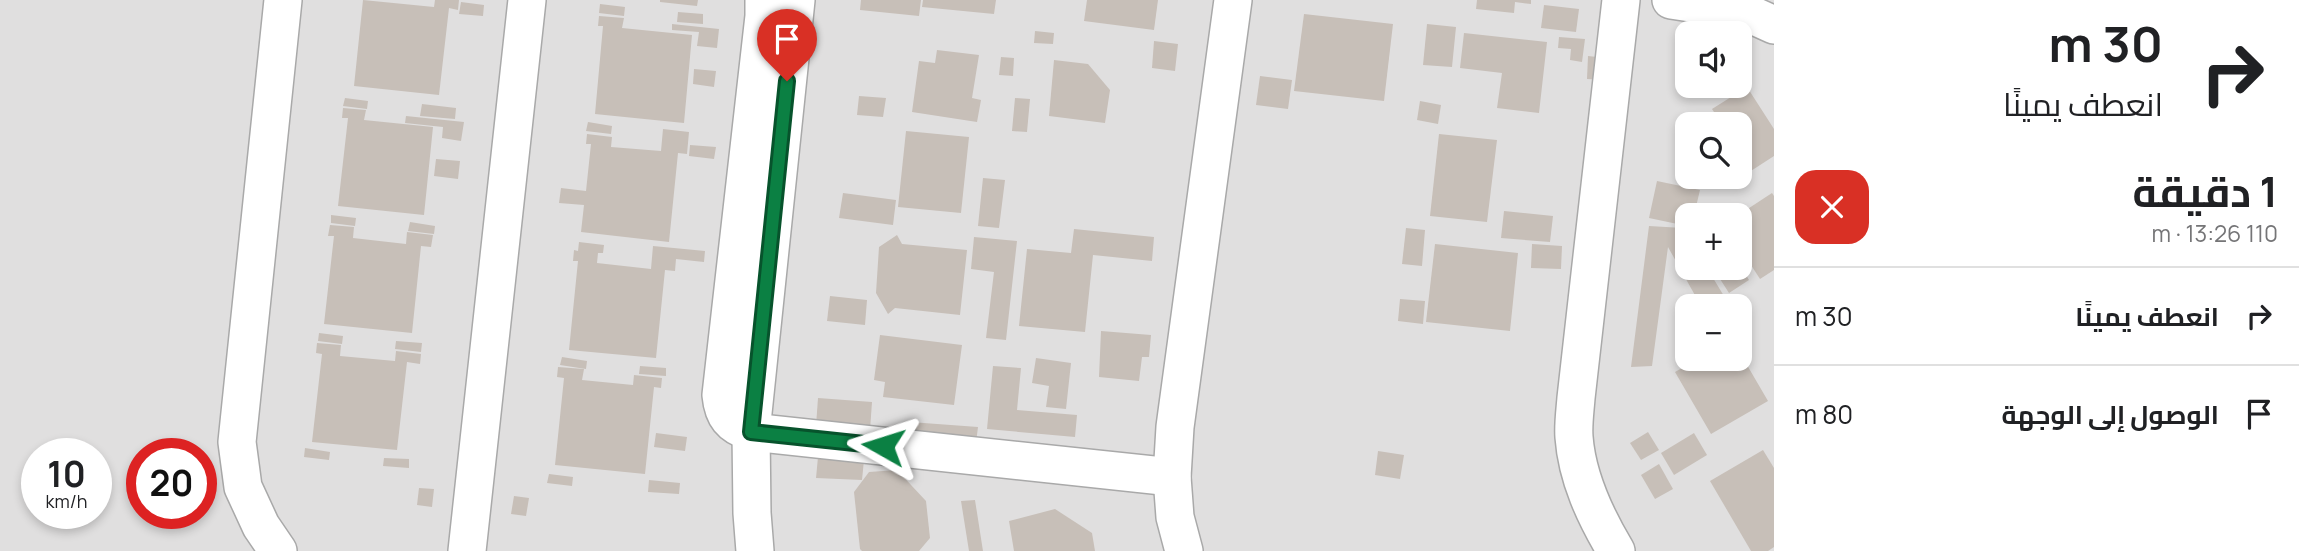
<!DOCTYPE html>
<html lang="ar">
<meta charset="utf-8">
<style>
body{margin:0;font-family:Manrope,Cairo,sans-serif;background:#f6f6f6;color:#202124;direction:rtl;height:100vh;display:flex;flex-direction:column;font-size:26px;white-space:nowrap}
*{box-sizing:border-box;margin:0}
p{font-size:23px;color:#757577}
.icon{flex:none;width:38px;height:38px;fill:none;stroke:currentColor;stroke-width:2;stroke-linecap:round;stroke-linejoin:round}
.map{position:relative;flex:1;overflow:hidden;direction:ltr}
.panel{display:flex;flex-direction:column;background:#fff;width:525px}
.panel>*{flex:none}
.hud{background:#fff;color:#202124;overflow:hidden}
.tools{position:absolute;left:1675px;top:21px;display:grid;gap:14px}
.tools a{display:grid;place-items:center;width:77px;height:77px;border-radius:14px;background:#fff;box-shadow:0 4px 10px #0003;font-size:35px}
.speed{position:absolute;left:21px;top:438px;display:flex;gap:14px;font-size:35px;font-weight:700;text-align:center}
.speed>*{display:grid;place-content:center;width:91px;height:91px;border-radius:50%;background:#fff;box-shadow:0 4px 10px #0003;line-height:1}
.speed small{font-size:18px;font-weight:400}
.speed .limit{border:10px solid #d22;background:#fff;color:#111}
.pin{position:absolute;display:grid;place-items:center;width:60px;height:60px;color:#fff;margin:-72px -30px;border-radius:50% 50% 50% 0;rotate:-45deg;box-shadow:0 0 7px #0007}
.pin .icon{rotate:45deg}
.me{position:absolute;width:77px;margin:-38px;rotate:276deg;stroke-linejoin:round;filter:drop-shadow(0 0 5px #0008)}
.turn{display:flex;align-items:center;gap:24px;height:147px;padding:0 21px;font-size:32px}
.turn .icon{width:91px;height:91px;stroke-width:2.5}
.turn b{display:block;font-size:49px;line-height:60px}
.round{display:grid;place-items:center;flex:none;width:74px;height:74px;border-radius:21px;background:#f6f6f6}
.summary{display:flex;align-items:center;justify-content:space-between;height:119px;padding:0 21px}
h1{font-size:42px;font-weight:700;line-height:52px}
ul{padding:0;list-style:none}
li{display:flex;align-items:center;gap:21px;height:98px;padding:0 21px;border-top:2px solid #e0e0e0}
li div{flex:1}
li b{display:block;font-size:26px}
li em{font-style:normal}
main{display:flex;flex:1;min-height:0}
.map>svg:first-child{display:block}
.residential{fill:#e0dfdf;fill-rule:evenodd}
.building{fill:#c7bfb8}
.lines{fill:none;stroke-linecap:round;stroke-linejoin:round}
.minor-casing{stroke:#a9a9a9;stroke-width:40}
.minor{stroke:#fff;stroke-width:37}
.route-casing{stroke:#07532c;stroke-width:18}
.route{stroke:#0b8043;stroke-width:12}
</style>
<main>
<section class="panel">
<div class="hud">
<div class="turn"><svg class="icon" aria-label="right" viewBox="0 0 24 24"><path d="M7 20v-9h11M14 6l5 5-5 5"/></svg><div><b>30 m</b>انعطف يمينًا</div></div>
</div>
<div class="summary"><div><h1>1 دقيقة</h1><p>110 m · 13:26</p></div><a class="round" style="background:#d93025;color:#fff"><svg class="icon" aria-label="close" viewBox="0 0 24 24"><path d="M6 6l12 12M18 6L6 18"/></svg></a></div>
<ul>
<li><svg class="icon" aria-label="right" viewBox="0 0 24 24"><path d="M7 20v-9h11M14 6l5 5-5 5"/></svg><div><b>انعطف يمينًا</b></div><em>30 m</em></li>
<li><svg class="icon" aria-label="arrive" viewBox="0 0 24 24"><path d="M6 21V4h12l-3 4 3 4H6"/></svg><div><b>الوصول إلى الوجهة</b></div><em>80 m</em></li>
</ul>
</section>
<div class="map">
<svg width="1774" height="551" viewBox="0 0 1774 551">
<rect width="100%" height="100%" fill="#f2efe9"/>
<path class="residential" d="M 0,0 L 1774,0 L 1774,551 L 0,551 ZM 1687,33 L 1740,33 L 1740,86 L 1687,86 ZM 1687,124 L 1740,124 L 1740,177 L 1687,177 ZM 1687,215 L 1740,215 L 1740,268 L 1687,268 ZM 1687,306 L 1740,306 L 1740,359 L 1687,359 ZM 37,453 L 96,453 L 96,513 L 37,513 ZM 142,453 L 201,453 L 201,513 L 142,513 Z"/>
<g class="building">
<polygon points="363,0 434,7 435,0 459,0 458,10 449,8 439,95 354,86"/>
<polygon points="660,0 698,0 697,6 660,2"/>
<polygon points="861,0 921,0 919,16 860,10"/>
<polygon points="923,0 996,0 994,14 922,7"/>
<polygon points="1087,0 1158,0 1154,30 1084,21"/>
<polygon points="1477,0 1531,0 1531,4 1515,2 1514,13 1476,9"/>
<polygon points="461,2 484,5 483,16 459,14"/>
<polygon points="600,4 625,7 624,16 599,13"/>
<polygon points="1544,5 1579,9 1576,32 1541,28"/>
<polygon points="678,12 703,14 703,24 677,22"/>
<polygon points="1304,14 1393,24 1384,101 1294,91"/>
<polygon points="599,16 624,18 622,28 692,35 684,123 595,114 603,26 598,26"/>
<polygon points="672,24 719,29 717,48 697,46 699,32 672,30"/>
<polygon points="1427,24 1456,27 1452,67 1423,65"/>
<polygon points="1035,31 1054,33 1053,44 1034,43"/>
<polygon points="1464,33 1547,42 1539,113 1497,108 1502,73 1460,68"/>
<polygon points="1559,37 1585,39 1582,62 1570,60 1571,49 1558,48"/>
<polygon points="1154,41 1178,44 1175,71 1152,68"/>
<polygon points="937,50 979,55 972,98 981,100 977,122 912,112 919,61 935,63"/>
<polygon points="1588,56 1606,58 1605,80 1587,79"/>
<polygon points="1001,57 1014,58 1013,76 999,75"/>
<polygon points="1054,60 1088,64 1110,90 1105,123 1049,116"/>
<polygon points="694,69 716,71 714,87 693,84"/>
<polygon points="1260,76 1292,80 1288,109 1256,105"/>
<polygon points="1747,87 1774,129 1774,156 1723,189 1715,177 1740,177 1740,124 1722,124 1712,109"/>
<polygon points="859,96 886,98 883,117 857,115"/>
<polygon points="345,98 368,101 367,109 343,106"/>
<polygon points="1015,98 1030,99 1027,132 1012,131"/>
<polygon points="1420,101 1441,105 1438,124 1417,120"/>
<polygon points="422,104 456,108 455,119 420,116"/>
<polygon points="343,108 366,110 364,120 433,127 424,215 338,206 348,118 342,118"/>
<polygon points="406,116 464,122 461,141 442,138 443,127 405,123"/>
<polygon points="588,122 612,126 611,134 586,131"/>
<polygon points="663,129 689,132 687,154 678,153 669,242 581,232 584,205 559,203 561,188 586,191 591,144 586,144 587,134 612,137 611,147 661,151"/>
<polygon points="906,131 969,137 961,213 898,207"/>
<polygon points="1439,134 1497,140 1487,222 1430,216"/>
<polygon points="690,145 716,147 714,159 689,156"/>
<polygon points="436,159 460,161 458,179 434,176"/>
<polygon points="983,178 1005,180 999,228 978,226"/>
<polygon points="1657,181 1700,190 1694,215 1687,215 1687,226 1649,218"/>
<polygon points="843,193 896,200 893,225 839,218"/>
<polygon points="1772,193 1774,196 1774,270 1760,279 1740,248 1740,214"/>
<polygon points="1504,211 1553,216 1550,242 1501,238"/>
<polygon points="331,215 356,218 355,226 331,223"/>
<polygon points="410,222 435,226 434,234 408,231"/>
<polygon points="330,225 354,227 353,238 406,244 407,232 433,235 431,247 421,246 412,333 324,324 334,236 328,236"/>
<polygon points="1649,226 1683,228 1687,235 1687,268 1707,268 1730,306 1701,306 1668,247 1652,366 1631,367"/>
<polygon points="1406,228 1425,230 1422,266 1402,264"/>
<polygon points="1074,229 1154,237 1152,261 1093,255 1085,332 1019,326 1027,249 1071,253"/>
<polygon points="897,235 902,244 967,250 960,315 895,308 888,314 876,293 879,247"/>
<polygon points="974,237 1017,241 1006,340 986,338 994,272 971,269"/>
<polygon points="579,242 604,245 603,253 598,253 597,263 651,269 653,246 705,251 704,262 676,259 675,271 665,270 656,358 569,350 578,261 573,261 574,250 578,251"/>
<polygon points="1435,244 1518,253 1510,331 1426,322"/>
<polygon points="1532,244 1562,246 1561,269 1531,268"/>
<polygon points="1740,265 1749,280 1729,293 1713,268 1740,268"/>
<polygon points="830,296 867,300 865,325 827,321"/>
<polygon points="1400,299 1425,301 1423,324 1398,321"/>
<polygon points="1101,331 1151,335 1149,357 1142,357 1139,381 1099,377"/>
<polygon points="319,333 343,336 342,344 318,341"/>
<polygon points="880,335 962,345 954,405 883,397 885,382 874,380"/>
<polygon points="396,341 422,343 421,352 395,349"/>
<polygon points="317,343 341,345 340,356 395,361 396,351 421,354 420,364 407,362 397,450 312,442 322,354 316,353"/>
<polygon points="1740,353 1768,401 1711,434 1675,372 1698,359 1740,359"/>
<polygon points="562,357 587,361 586,369 560,365"/>
<polygon points="1036,358 1071,363 1066,409 1046,407 1049,386 1032,383"/>
<polygon points="640,366 666,368 666,376 639,374"/>
<polygon points="993,366 1021,368 1017,410 1077,415 1075,437 987,429"/>
<polygon points="558,367 584,369 582,380 633,385 634,375 662,378 661,388 654,387 645,474 555,465 564,378 557,377"/>
<polygon points="818,398 872,402 870,430 816,426"/>
<polygon points="910,422 978,427 976,443 908,438"/>
<polygon points="1648,432 1659,450 1641,460 1630,443"/>
<polygon points="656,433 687,437 685,451 654,447"/>
<polygon points="1694,433 1707,455 1674,475 1661,453"/>
<polygon points="305,448 330,452 329,460 304,457"/>
<polygon points="1763,450 1774,468 1774,547 1768,551 1751,551 1710,481"/>
<polygon points="1378,451 1404,455 1400,479 1375,475"/>
<polygon points="818,457 864,460 862,480 816,478"/>
<polygon points="384,458 409,459 409,468 383,466"/>
<polygon points="1659,464 1673,489 1655,499 1641,475"/>
<polygon points="897,470 926,501 930,538 919,551 862,551 860,549 854,492 869,472"/>
<polygon points="549,474 573,477 572,486 547,483"/>
<polygon points="649,480 680,483 679,494 648,492"/>
<polygon points="419,488 434,489 432,507 417,505"/>
<polygon points="514,496 529,498 526,516 511,514"/>
<polygon points="975,500 983,551 969,551 961,501"/>
<polygon points="1055,509 1092,533 1095,551 1014,551 1009,521"/>
</g>
<g class="lines">
<g class="minor-casing">
<g id="minor">
<path d="M 764,0 L 764,16 L 721,395 C 723,416 731,426 751,432 L 1172,477"/>
<polyline points="1671,0 1743,11 1774,25"/>
<polyline points="278,551 261,526 243,487 237,442 283,0"/>
<polyline points="467,551 527,0"/>
<polyline points="755,551 752,513 751,432 796,0"/>
<polyline points="1184,551 1175,517 1172,477 1175,427 1233,0"/>
<path d="M 1616,551 C 1595,516 1577,478 1574,437 C 1573,425 1575,411 1576,398 L 1621,0"/>
</g>
</g>
<use href="#minor" class="minor"/>
</g>
<g class="lines">
<g class="route-casing">
<polyline id="route" points="787,81 751,432 883,446"/>
</g>
<use href="#route" class="route"/>
</g>
</svg>
<div class="tools">
<a><svg class="icon" aria-label="sound" viewBox="0 0 24 24"><path d="M4 9h4l5-4v14l-5-4H4zM17 9q2 3 0 6"/></svg></a>
<a><svg class="icon" aria-label="search" viewBox="0 0 24 24"><circle cx="10" cy="10" r="6"/><path d="M15 15l6 6"/></svg></a>
<a>+</a>
<a>−</a>
</div>
<div class="speed"><div>10<small>km/h</small></div><div class="limit">20</div></div>
<div class="pin" style="left:787px;top:81px;background:#d93025"><svg class="icon" aria-label="arrive" viewBox="0 0 24 24"><path d="M6 21V4h12l-3 4 3 4H6"/></svg></div>
<svg class="me" style="left:883px;top:446px" viewBox="-20 -20 40 40"><path d="M0-17L14 15 0 8-14 15z" fill="#0b8043" stroke="#fff" stroke-width="4"/></svg>
</div>
</main>
